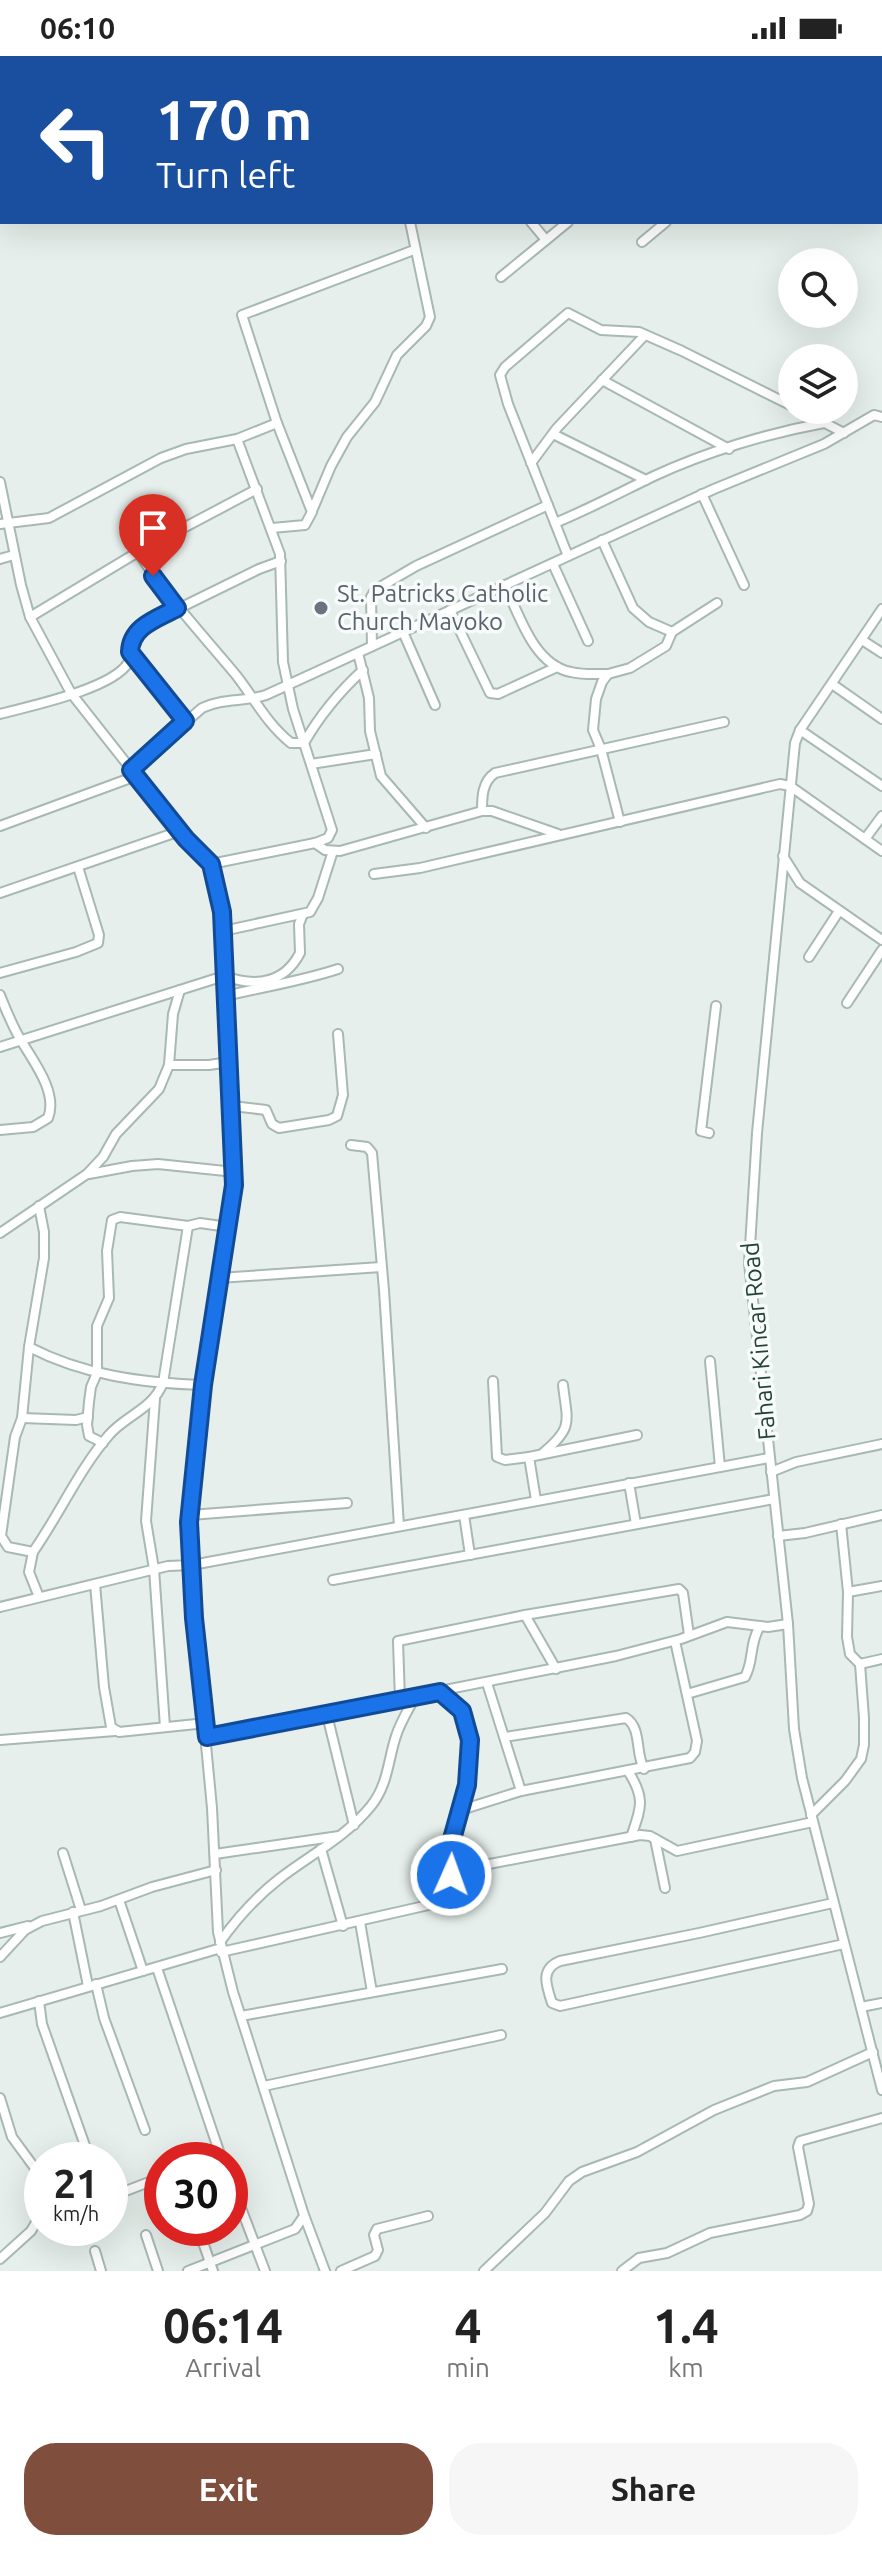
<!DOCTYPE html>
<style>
body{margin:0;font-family:Ubuntu,sans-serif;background:#f6f6f6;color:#222;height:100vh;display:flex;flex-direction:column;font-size:30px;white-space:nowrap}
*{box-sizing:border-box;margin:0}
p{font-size:26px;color:#767676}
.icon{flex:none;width:44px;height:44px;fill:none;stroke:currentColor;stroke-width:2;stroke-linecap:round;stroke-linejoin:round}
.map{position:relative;height:2215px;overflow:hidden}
.drawer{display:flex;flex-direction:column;background:#fff;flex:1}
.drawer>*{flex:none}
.top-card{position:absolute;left:0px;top:0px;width:882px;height:168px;box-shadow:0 8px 32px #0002;background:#1a4fa0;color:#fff;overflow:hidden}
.fabs{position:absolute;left:778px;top:192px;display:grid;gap:16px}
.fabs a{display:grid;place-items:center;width:80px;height:80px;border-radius:50%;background:#fff;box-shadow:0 8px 32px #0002;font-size:40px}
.speed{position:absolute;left:24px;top:2086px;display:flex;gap:16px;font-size:40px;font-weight:700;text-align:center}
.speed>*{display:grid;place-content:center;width:104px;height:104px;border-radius:50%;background:#fff;box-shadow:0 8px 32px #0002;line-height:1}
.speed small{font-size:20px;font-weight:400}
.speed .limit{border:12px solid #d22;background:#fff;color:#111}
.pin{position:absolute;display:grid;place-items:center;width:68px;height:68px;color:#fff;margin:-82px -34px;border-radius:50% 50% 50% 0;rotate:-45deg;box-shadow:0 0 8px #0007}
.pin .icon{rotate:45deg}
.me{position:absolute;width:88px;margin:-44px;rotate:2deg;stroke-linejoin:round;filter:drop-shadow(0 0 6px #0008)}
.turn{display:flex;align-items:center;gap:28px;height:168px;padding:0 24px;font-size:36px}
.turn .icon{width:104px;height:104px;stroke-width:2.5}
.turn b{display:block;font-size:56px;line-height:68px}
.eta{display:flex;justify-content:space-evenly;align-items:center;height:136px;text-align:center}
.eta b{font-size:48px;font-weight:700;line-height:56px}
.primary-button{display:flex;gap:16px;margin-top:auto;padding:16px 24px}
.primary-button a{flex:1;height:92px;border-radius:32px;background:#804e3d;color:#fff;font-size:32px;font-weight:700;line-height:92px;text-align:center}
.primary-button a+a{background:#f6f6f6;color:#222}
.status{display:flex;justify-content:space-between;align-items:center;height:56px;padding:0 40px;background:#fff;direction:ltr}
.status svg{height:22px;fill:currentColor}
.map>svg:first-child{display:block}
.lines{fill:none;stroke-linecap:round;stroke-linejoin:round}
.street-casing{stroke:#a8b8b2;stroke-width:12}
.street{stroke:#fff;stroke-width:8}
.route-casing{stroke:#114b97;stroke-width:20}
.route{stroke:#1a73e8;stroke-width:14}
.worship-dot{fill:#6b7280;stroke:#f7fbf9;stroke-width:3}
.labels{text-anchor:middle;stroke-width:7;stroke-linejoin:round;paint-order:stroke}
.worship-label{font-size:24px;fill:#5b616d;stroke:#f7fbf9;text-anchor:start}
.street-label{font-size:24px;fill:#24423a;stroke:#f7fbf9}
</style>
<div class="status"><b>06:10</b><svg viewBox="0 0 49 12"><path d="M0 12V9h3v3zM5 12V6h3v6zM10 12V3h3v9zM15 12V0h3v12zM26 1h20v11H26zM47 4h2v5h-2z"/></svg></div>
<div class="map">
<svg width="882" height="2215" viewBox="0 0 882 2215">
<rect width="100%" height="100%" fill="#e6efeb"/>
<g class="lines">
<g class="street-casing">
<g id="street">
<polyline points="144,1 147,0"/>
<polyline points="448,2 449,0"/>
<polyline points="763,2 766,0"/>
<polyline points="880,73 882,73"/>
<polyline points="0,74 2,74"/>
<polyline points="531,166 546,184"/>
<polyline points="642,186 666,166"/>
<polyline points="501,221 568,166"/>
<polyline points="602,324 729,393"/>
<polyline points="800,354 844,377"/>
<polyline points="553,378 646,424"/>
<polyline points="531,407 557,372 645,279"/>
<polyline points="0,426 21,529 30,561 71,637 186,783 211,808 222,856 234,1129 203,1329 189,1466 194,1562 212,1752 218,1876 233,1936 304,2159 325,2215"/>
<polyline points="702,438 744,529"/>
<polyline points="312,455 331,410 347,381 375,346 397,299 426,270 430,261 410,166"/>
<path d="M 555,467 C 589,453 621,436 654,420 C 706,396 768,377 824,367"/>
<polyline points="0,468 49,462 161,402 186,393 237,383 277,367"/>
<polyline points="272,472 305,469 312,456 277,367 242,259 414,194"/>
<polyline points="602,484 633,552 649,566 672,576"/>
<path d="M 138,496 C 167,541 202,578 236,619 C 254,642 267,668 291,687 L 304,687 C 320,659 339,636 363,614"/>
<polyline points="568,500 508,348 500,319 505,311 568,257 601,274 639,276 682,295 792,350"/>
<polyline points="0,503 14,499"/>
<polyline points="553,508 588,585"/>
<path d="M 505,529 C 519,559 534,609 571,616 C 583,619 596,618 608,618"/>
<polyline points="882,553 800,674 795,687 757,1077 749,1207 788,1568 794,1673 802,1722 882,2034"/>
<polyline points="450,554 490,637 498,638 557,611"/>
<polyline points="30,561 138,496 257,433"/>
<polyline points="403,576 435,649"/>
<polyline points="862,584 882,597"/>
<polyline points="372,590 371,541 375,534 416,510 548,449"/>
<polyline points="130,596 185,665"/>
<polyline points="358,597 369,642 370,675 381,720 426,772"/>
<polyline points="832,628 882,663"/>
<path d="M 0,658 C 30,650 112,633 128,607 C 134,596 128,588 139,572 L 259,513 L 281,505"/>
<polyline points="800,674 882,730"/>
<polyline points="311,708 376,698"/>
<path d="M 131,714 L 202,652 C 222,642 245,646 266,639 L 714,433 L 824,388 L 874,359 L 882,361"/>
<path d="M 482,755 C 482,741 482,726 495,717 L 724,666"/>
<polyline points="620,766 601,693 593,674 596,643 602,626 608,618 630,612 666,590 672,576 717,547"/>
<polyline points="0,770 136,720"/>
<polyline points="865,783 882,760"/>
<polyline points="315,787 325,794 340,795 482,755 492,755 558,778"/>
<polyline points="783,800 800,827 882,884"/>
<polyline points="211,808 315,787 328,782 332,774 293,653 283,606 280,498 237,383"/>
<polyline points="374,818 420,812 780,728 790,730 882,795"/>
<polyline points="0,837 180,775"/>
<polyline points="223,875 310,856 318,842 333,795"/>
<polyline points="809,901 839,855"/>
<polyline points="0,917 76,896 98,887 99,879 78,811"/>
<path d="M 0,939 C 6,954 13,972 22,986 C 34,1006 58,1037 48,1062 L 33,1071 L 0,1074"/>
<path d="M 225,940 C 263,931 302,925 338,913"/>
<polyline points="847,947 882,894"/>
<path d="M 0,991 L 224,920 C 255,931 284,928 300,897 L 299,868 L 303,858"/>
<polyline points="169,1009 209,1009 229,1006"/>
<polyline points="232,1050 266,1054 272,1068 279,1072 329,1064 337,1060 343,1039 338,978"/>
<polyline points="709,1077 701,1075 716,950"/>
<polyline points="351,1089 367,1091 372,1097 384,1234 399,1470"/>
<polyline points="89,1118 132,1110 158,1108 235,1116"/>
<polyline points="0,1177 87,1118 103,1101 116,1078 159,1033 169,1009 173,958 180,934"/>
<polyline points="219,1222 381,1211"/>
<path d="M 29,1291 C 83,1319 142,1327 203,1329"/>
<polyline points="710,1305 720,1411"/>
<polyline points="493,1325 497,1401 505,1404 529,1401"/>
<polyline points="155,1343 146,1465 154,1513 165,1671"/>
<polyline points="22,1362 76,1364 88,1361"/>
<polyline points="103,1387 89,1380 87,1369 89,1346 91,1331 97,1317 97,1270 109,1242 107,1195 112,1164 120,1161 188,1170 200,1167 228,1171"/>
<path d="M 544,1396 C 574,1371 567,1365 563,1329"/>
<polyline points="771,1416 796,1406 882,1388"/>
<polyline points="629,1427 636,1468"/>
<polyline points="536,1444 529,1401 637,1379"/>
<polyline points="190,1459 347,1447"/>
<polyline points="464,1459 470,1499"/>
<polyline points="778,1480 805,1477 882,1459"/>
<polyline points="33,1496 8,1491 1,1480 15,1381 22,1362 29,1291 44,1202 44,1176 39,1150"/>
<polyline points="333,1524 774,1443"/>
<polyline points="95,1528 104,1631 111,1671 119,1676 206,1667"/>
<polyline points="848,1536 882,1530"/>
<path d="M 39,1541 L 29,1516 L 33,1496 C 59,1459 80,1412 109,1379 C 126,1359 152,1354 163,1327 L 188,1170"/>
<polyline points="0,1551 168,1510 192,1509 769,1402"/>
<polyline points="525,1559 556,1613"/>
<polyline points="860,1608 882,1603"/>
<polyline points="487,1627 521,1735"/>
<polyline points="440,1636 462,1655 470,1684 467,1729 452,1783 458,1814"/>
<path d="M 687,1638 L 745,1621 C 754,1605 749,1588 760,1570"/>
<polyline points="400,1644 398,1585 525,1559 679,1533 683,1537 689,1579"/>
<polyline points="327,1659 354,1769"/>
<polyline points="207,1681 616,1600 681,1583 727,1566 768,1571 788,1568"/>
<path d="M 505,1681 L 626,1662 C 642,1672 635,1697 644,1713"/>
<polyline points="0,1684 115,1675"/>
<path d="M 628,1715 C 646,1743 641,1752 631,1781"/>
<polyline points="458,1755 521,1735 690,1702 695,1696 697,1685 675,1585"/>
<polyline points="811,1759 845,1725 861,1703 864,1689 864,1662 860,1608 850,1598 847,1581 848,1536 841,1468"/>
<polyline points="655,1783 665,1832"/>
<polyline points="321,1793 343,1870"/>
<polyline points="63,1797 81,1854"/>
<polyline points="215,1798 339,1780"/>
<polyline points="119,1844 143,1915"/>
<path d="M 833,1847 L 699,1877 L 560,1905 C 540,1913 546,1929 552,1947 L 560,1950 L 844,1888"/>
<polyline points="73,1856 88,1930"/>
<polyline points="360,1866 372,1936"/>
<polyline points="0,1877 28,1870"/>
<path d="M 220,1886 C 237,1862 256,1841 279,1823 C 310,1799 346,1781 371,1750 C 388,1729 388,1704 396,1680 C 400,1667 408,1654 415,1641"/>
<path d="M 221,1896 L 433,1848 C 448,1840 445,1823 458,1814 L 640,1779 L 650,1780 L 677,1795 L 813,1766"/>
<polyline points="0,1901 25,1874 42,1865 101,1850 152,1831 216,1814"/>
<polyline points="157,1912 222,2104"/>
<polyline points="96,1928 104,1962 145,2074"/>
<polyline points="39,1945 42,1968 88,2098"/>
<polyline points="861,1951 882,1947"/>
<polyline points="0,1957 221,1892"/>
<polyline points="241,1960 502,1913"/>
<polyline points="264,2030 501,1979"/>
<polyline points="0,2042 12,2081 37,2115 42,2131"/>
<polyline points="230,2123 265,2215"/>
<polyline points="110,2141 162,2121"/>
<polyline points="198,2172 213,2215"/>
<polyline points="146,2179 158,2215"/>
<polyline points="95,2195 101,2215"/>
<polyline points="0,2203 31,2175 42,2156"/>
<polyline points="188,2215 295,2173 304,2160"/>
<polyline points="341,2215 375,2200 378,2194 374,2179 377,2173 428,2160"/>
<polyline points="484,2215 545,2157 569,2125 582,2116 637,2096 714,2054 774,2030 807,2026 873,1996"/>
<polyline points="622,2215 639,2202 667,2197 710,2177 800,2159 807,2155 809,2148 798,2091 800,2085 882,2062"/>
</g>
</g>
<use href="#street" class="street"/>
</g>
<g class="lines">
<g class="route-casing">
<path id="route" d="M 153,520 L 177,552 C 157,563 131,570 130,596 L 185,665 L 131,714 L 186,783 L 211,808 L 222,856 L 234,1129 L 203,1329 L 189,1466 L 194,1562 L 207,1681 L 440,1636 L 462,1655 L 470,1684 L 467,1729 L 452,1783 L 458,1814 L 451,1819"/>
</g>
<use href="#route" class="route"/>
</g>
<circle class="worship-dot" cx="321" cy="552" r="8"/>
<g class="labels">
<g class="worship-label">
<text x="337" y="546">St. Patricks Catholic<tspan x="337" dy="28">Church Mavoko</tspan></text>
</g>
<g class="street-label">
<text transform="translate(759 1285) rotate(-95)" y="8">Fahari Kincar Road</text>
</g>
</g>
</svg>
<div class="fabs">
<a><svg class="icon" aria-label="search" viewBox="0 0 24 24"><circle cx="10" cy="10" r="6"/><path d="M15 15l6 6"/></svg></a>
<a><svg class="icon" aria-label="layers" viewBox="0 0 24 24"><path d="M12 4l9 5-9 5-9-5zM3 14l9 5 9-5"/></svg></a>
</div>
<div class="speed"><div>21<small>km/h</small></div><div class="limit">30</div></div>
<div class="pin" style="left:153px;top:520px;background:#d93025"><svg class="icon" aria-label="arrive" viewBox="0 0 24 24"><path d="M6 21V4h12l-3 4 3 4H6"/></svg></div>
<svg class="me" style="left:451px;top:1819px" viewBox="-20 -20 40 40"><circle r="17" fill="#1a73e8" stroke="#fff" stroke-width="3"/><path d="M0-11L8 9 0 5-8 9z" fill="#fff"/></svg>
<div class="top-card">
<div class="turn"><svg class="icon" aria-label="left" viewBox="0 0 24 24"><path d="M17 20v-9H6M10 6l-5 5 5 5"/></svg><div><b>170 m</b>Turn left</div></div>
</div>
</div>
<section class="drawer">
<div class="eta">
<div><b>06:14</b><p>Arrival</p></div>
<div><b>4</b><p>min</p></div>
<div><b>1.4</b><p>km</p></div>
</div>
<div class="primary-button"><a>Exit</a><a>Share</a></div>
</section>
